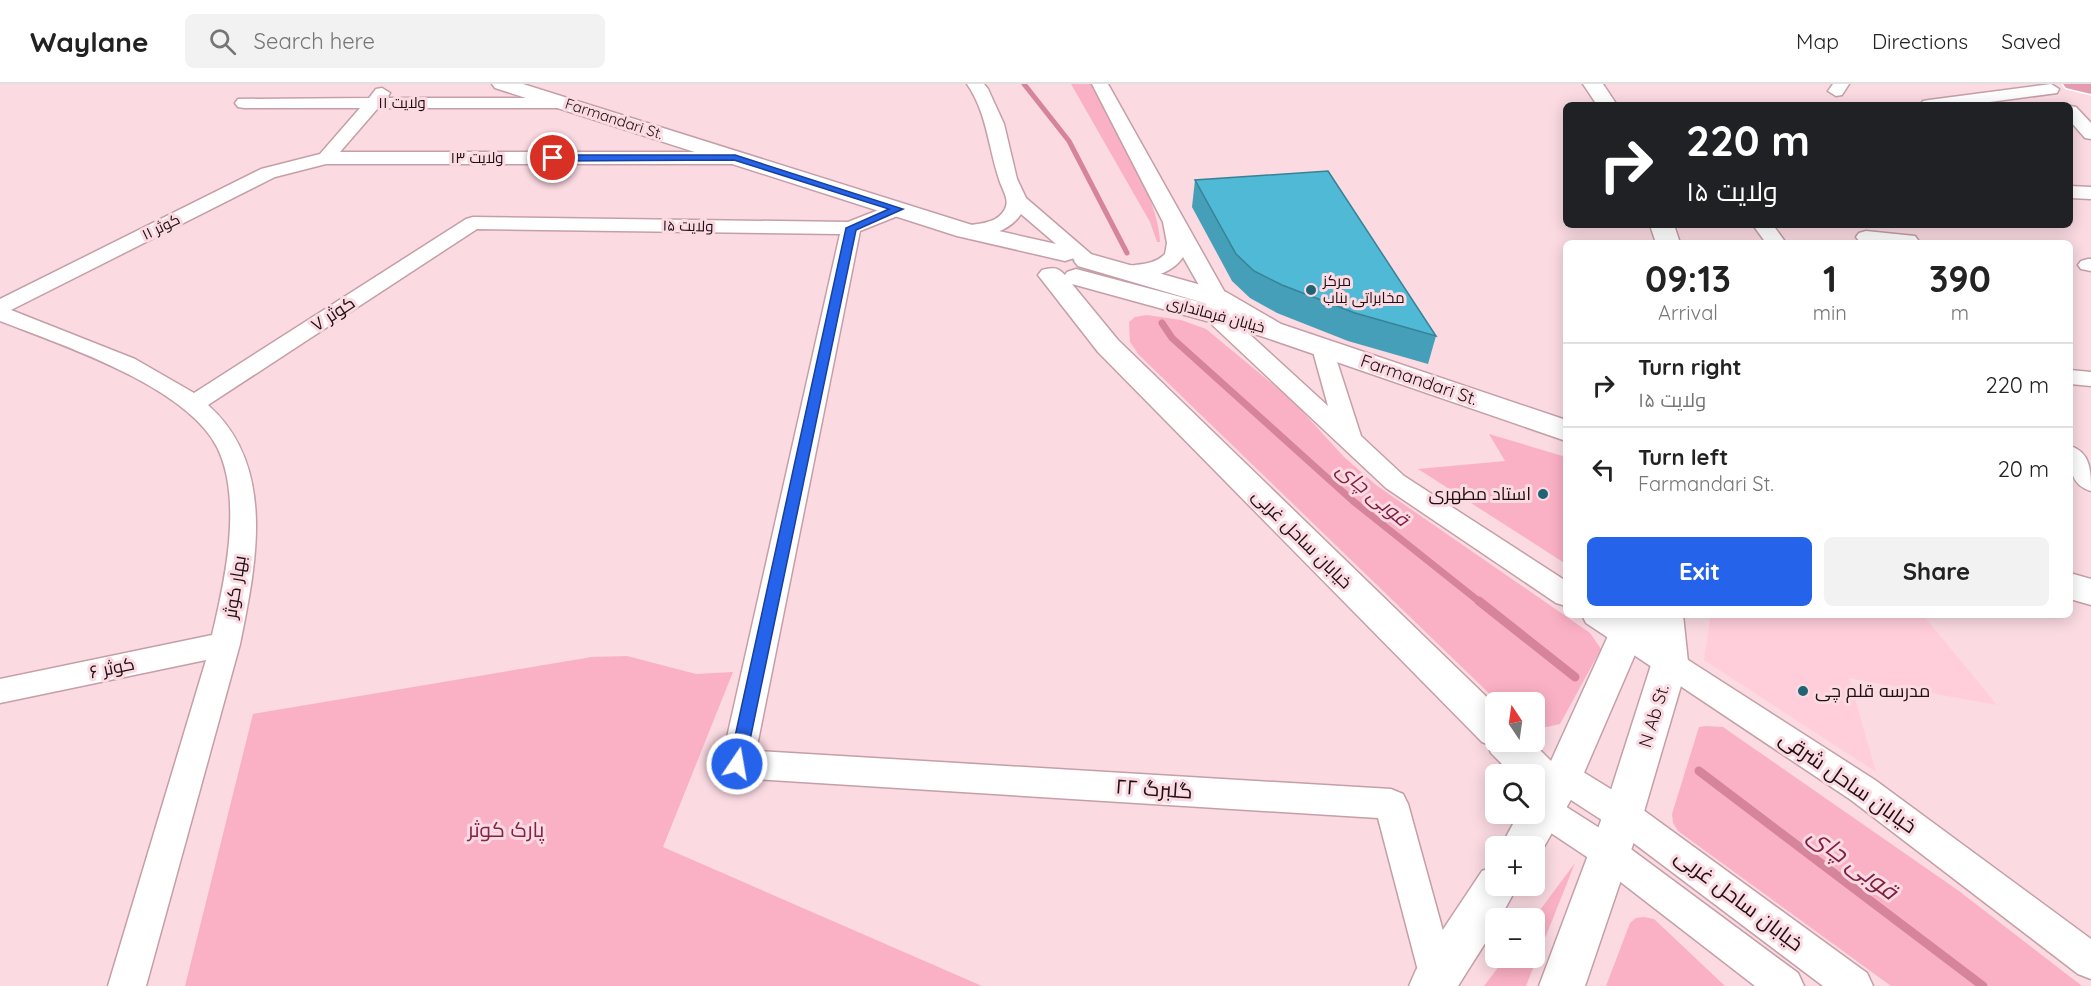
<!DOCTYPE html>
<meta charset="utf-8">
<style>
body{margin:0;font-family:Quicksand,Cairo,sans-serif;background:#f2f2f2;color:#222;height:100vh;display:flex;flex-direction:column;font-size:22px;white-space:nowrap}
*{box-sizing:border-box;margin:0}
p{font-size:20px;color:#767676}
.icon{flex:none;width:33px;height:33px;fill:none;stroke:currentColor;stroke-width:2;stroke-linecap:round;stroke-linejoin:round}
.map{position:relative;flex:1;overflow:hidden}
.details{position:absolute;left:1563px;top:156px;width:510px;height:378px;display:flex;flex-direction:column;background:#fff;border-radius:9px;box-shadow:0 3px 15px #0003}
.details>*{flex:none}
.guide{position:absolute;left:1563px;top:18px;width:510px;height:126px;border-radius:9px;box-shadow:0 3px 15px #0003;background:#202124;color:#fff;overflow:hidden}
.needle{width:39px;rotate:347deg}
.buttons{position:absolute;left:1485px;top:608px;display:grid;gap:12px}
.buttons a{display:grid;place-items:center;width:60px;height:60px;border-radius:9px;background:#fff;box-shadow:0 3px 15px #0003;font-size:30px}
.pin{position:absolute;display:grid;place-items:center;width:51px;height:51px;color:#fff;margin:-26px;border:3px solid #fff;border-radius:50%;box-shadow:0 2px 6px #0007}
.me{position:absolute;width:66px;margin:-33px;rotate:12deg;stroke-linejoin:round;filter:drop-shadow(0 0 4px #0008)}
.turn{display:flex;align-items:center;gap:21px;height:126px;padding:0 24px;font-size:27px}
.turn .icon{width:78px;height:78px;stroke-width:2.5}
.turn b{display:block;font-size:42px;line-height:51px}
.eta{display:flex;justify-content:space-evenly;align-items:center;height:102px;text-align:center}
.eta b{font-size:36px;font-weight:800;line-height:42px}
.button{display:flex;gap:12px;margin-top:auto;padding:12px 24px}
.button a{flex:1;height:69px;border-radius:9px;background:#2563eb;color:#fff;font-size:24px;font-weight:800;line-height:69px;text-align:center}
.button a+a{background:#f2f2f2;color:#222}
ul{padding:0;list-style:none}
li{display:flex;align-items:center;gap:18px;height:84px;padding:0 24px;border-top:2px solid #e0e0e0}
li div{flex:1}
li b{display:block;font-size:22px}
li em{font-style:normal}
header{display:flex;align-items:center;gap:36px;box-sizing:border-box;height:84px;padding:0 30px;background:#fff;border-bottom:2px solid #e0e0e0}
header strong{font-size:28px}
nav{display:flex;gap:33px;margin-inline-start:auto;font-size:21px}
.search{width:420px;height:54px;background:#f2f2f2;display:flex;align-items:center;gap:15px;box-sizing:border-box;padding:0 21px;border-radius:9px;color:#767676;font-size:22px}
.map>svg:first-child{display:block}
.built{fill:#ffceda}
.green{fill:#fbb1c5}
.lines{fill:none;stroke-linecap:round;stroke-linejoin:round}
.stream-far2{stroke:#d6849b;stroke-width:5}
.stream-far1{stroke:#d6849b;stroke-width:7}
.stream{stroke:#d6849b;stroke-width:9}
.minor-casing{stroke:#c59fa8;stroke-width:3}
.secondary-casing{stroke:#c59fa8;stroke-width:3}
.trunk-casing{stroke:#fff;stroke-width:3}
.minor{fill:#fff;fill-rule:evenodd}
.secondary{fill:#fff;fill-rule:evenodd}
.trunk{fill:#e49bb0;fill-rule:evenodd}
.wall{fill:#459fb8}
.building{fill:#50b9d6;stroke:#388296;stroke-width:1.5}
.route{fill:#2563eb;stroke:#184099;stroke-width:1.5}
.poi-dot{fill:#1f6375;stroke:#fbdae2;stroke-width:2}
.labels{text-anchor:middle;stroke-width:6;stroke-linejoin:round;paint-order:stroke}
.far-street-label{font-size:15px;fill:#1d0f13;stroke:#fbdae2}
.far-poi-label{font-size:15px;fill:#1d0f13;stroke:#fbdae2;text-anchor:start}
.street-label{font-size:18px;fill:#1d0f13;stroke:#fbdae2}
.poi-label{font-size:18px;fill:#1d0f13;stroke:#fbdae2;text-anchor:end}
.water-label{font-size:20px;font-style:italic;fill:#801f45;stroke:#fbdae2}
.near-street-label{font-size:21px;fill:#1d0f13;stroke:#fbdae2}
.near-park-label{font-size:21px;fill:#832347;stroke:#fbdae2}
.near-water-label{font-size:24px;font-style:italic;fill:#801f45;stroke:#fbdae2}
</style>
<header>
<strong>Waylane</strong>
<div class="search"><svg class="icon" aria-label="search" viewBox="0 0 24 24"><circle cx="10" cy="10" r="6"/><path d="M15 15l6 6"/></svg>Search here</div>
<nav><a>Map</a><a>Directions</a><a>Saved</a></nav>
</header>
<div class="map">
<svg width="2091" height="902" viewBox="0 0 2091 902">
<rect width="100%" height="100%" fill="#fbdae2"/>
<polygon class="built" points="1711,531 1923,531 1997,621 1849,594 1876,688 1704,576"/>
<g class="green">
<path d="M 1071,0 L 1092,0 C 1113,38 1160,117 1160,158 L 1157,158 L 1150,138 Z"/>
<polygon points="1147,231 1181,236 1206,245 1292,316 1344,373 1376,401 1590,549 1601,565 1560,640 1547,643 1535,642 1534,618 1498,618 1139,271 1130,258 1129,238 1135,233"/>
<polygon points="1489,350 1566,373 1566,480 1418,385 1505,377"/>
<polygon points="627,572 696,590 733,588 663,763 982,902 185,902 253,630 592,573"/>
<polygon points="1706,642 1723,643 1959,807 2082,902 1891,902 1678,747 1673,739 1672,730 1699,643"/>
<polygon points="1575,779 1526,902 1484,902 1506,873 1534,873 1534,834"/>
<polygon points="1644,833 1654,835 1725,902 1606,902 1630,839 1636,834"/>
</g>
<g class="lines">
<polyline class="stream-far2" points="1024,0 1069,57 1127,169"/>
<polyline class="stream-far1" points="1162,239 1172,254 1353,417 1481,519"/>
<g class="stream">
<polyline points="1479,517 1575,593"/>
<polyline points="1699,687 1983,902"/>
</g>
<g class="minor-casing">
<g id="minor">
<path d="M 967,0 L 984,0 L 988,5 L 1004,40 L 1017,95 L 1026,114 L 1091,170 L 1094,174 L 1091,178 L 1084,180 L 1077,178 L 1021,130 C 1009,149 980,156 959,151 L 956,147 L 959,143 C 974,139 996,142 1005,125 C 1010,115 1002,106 999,95 C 988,62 987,29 967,0 Z"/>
<path d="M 1092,0 L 1108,0 L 1228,214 L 1225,219 L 1217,220 L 1209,219 L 1183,173 C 1171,192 1140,198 1119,192 L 1116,188 L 1119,184 C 1135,179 1152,183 1165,170 L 1167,159 L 1163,138 Z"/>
<polygon points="1833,0 1849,0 1842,11 1836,12 1828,7"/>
<polygon points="2051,0 2059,5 2057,9 1968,21 1920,21 1923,17 1929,16"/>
<path d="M 382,4 L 390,9 L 387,14 L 561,14 L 567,15 L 570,19 L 567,23 L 561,24 L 378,24 L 340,68 L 735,68 L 741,70 L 744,74 L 741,78 L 735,80 L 326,80 L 275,93 L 11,226 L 135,275 L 194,309 L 466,135 L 473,133 L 848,138 L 891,121 L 905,121 L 908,125 L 905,129 L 860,147 L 756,667 L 1391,705 L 1403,710 L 1408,720 L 1456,894 L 1452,902 L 1422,902 L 1378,734 L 737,694 L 726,690 L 721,680 L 840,150 L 477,145 L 208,321 C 277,382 256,481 240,560 L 146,902 L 108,902 L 206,576 L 0,619 L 0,595 L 212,551 C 225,497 243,415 217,363 C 186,302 62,261 0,237 L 0,215 L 261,85 L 320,70 L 360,24 L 244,24 L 238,23 L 235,19 L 238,15 L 369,14 L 376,5 Z"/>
<polygon points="2070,22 2076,23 2091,39 2091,55 2085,54 2070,37"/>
<polygon points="2070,102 2091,103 2091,115 2070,114"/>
<polygon points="1753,141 1773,141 1786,159 1766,159"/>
<polygon points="1866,147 1915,152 1918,156 1916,159 1859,157 1856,153 1859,149"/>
<polygon points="2088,175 2091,175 2091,187 2081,185 2078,181 2081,177"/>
<polygon points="1215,224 1223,226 1328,322 1312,264 1315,259 1323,257 1331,259 1361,352 1404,392 1566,497 1566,522 1556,519 1386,404 1207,236 1204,231 1207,226"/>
<polygon points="2070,286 2091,288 2091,302 2070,300"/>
<path d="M 2070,362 C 2091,368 2091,388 2091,407 C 2069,401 2070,381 2070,362 Z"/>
<polygon points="1582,531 1618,531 1875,696 2091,855 2091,895 2078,890 1851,716 1586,539"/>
<polygon points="1563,679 1575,683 1635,720 1867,889 1873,902 1823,902 1611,742 1551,703 1547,693 1551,683"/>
<polygon points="1545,712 1557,717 1620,757 1798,889 1804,902 1755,902 1596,779 1533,737 1529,729 1534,729 1534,716"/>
</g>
</g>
<g class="secondary-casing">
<g id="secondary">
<polygon points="492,0 523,0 972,141 1074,164 1078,169 1074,174 1065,177 957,152 495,4"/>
<polygon points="1583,0 1603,0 1617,21 1597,21"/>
<polygon points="1650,141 1674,141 1680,159 1656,159"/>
<path d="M 1087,169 L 1226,208 L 1281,240 L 1566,336 L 1566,357 L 1261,252 L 1072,200 L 1118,256 L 1496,622 L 1496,657 L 1531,657 L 1551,677 L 1613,541 L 1624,531 L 1683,531 L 1688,578 L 1643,731 L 1585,902 L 1539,902 L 1603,731 L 1652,578 L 1649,551 L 1640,559 L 1577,705 L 1537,775 L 1534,776 L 1534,762 L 1501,762 L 1519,729 L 1534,729 L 1534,690 L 1512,690 L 1491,669 L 1487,660 L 1482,658 L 1098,268 L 1038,191 L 1042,186 C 1052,183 1058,183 1065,191 L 1067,188 L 1076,185 L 1211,221 L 1078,182 L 1074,177 L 1078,172 Z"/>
<polygon points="2070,489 2091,495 2091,521 2070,515"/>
<polygon points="1496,782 1496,801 1518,801 1500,834 1496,834 1496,842 1458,902 1409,902 1416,886 1482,787"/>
</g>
</g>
<g class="trunk-casing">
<polygon id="trunk" points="2063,0 2091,0 2091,10 2066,4"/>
</g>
<use href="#minor" class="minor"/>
<use href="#secondary" class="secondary"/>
<use href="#trunk" class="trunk"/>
</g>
<polygon class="wall" points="1195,96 1436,252 1428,280 1348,257 1277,229 1250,214 1232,197 1192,123"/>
<polygon class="building" points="1328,87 1436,252 1355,229 1282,201 1254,187 1236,170 1195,96"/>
<polygon class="route" points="735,71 903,125 856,146 745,680 743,685 737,687 731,685 729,680 846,144 889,125 734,76 553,77 549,74 553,71"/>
<g class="poi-dot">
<circle cx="1311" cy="206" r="6"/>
<circle cx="1543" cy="410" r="6"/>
<circle cx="1803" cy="607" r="6"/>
</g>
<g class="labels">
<g class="far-street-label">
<text x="402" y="24">ولایت ۱۱</text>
<text transform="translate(614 35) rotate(18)" y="5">Farmandari St.</text>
<text x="477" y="79">ولایت ۱۳</text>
<text transform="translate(688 142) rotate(1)" y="5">ولایت ۱۵</text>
<text transform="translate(161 143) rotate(-26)" y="5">کوثر ۱۱</text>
<text transform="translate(1216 231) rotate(15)" y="5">خیابان فرمانداری</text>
</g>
<g class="far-poi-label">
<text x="1323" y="202">مرکز<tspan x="1323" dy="17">مخابراتی بناب</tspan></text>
</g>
<g class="street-label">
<text transform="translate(333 230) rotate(-33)" y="6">کوثر ۷</text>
<text transform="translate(1419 296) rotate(19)" y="6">Farmandari St.</text>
<text transform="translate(1302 455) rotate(45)" y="6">خیابان ساحل غربی</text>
<text transform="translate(235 503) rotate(-81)" y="6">بهار کوثر</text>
<text transform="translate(112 584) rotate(-12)" y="6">کوثر ۶</text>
<text transform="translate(1654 632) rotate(-73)" y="6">N Ab St.</text>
</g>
<g class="poi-label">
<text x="1531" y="416">استاد مطهری</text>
<text x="1815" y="613" text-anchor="start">مدرسه قلم چی</text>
</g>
<g class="water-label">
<text transform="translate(1373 410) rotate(40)" y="7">قوبی چای</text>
</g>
<g class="near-street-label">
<text transform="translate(1848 698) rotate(35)" y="7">خیابان ساحل شرقی</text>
<text transform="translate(1154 705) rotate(4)" y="7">گلبرگ ۲۲</text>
<text transform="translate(1739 816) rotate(37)" y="7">خیابان ساحل غربی</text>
</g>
<g class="near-park-label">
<text x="506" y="753">پارک کوثر</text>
</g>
<g class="near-water-label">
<text transform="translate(1853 779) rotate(37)" y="8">قوبی چای</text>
</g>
</g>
</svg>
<div class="buttons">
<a><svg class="needle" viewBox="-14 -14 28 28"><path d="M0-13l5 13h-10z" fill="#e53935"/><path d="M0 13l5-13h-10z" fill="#767676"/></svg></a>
<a><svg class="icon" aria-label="search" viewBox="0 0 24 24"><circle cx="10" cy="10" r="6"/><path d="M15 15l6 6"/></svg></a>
<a>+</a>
<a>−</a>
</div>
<div class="pin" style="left:553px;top:74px;background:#d93025"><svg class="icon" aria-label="arrive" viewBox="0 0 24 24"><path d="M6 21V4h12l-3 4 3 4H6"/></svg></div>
<svg class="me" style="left:737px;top:680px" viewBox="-20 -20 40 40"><circle r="17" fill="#2563eb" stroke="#fff" stroke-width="3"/><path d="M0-11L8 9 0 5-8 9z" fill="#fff"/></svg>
<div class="guide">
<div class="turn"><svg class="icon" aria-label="right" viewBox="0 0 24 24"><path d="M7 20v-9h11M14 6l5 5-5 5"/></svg><div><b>220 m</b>ولایت ۱۵</div></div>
</div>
<section class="details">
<div class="eta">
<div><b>09:13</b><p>Arrival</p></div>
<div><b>1</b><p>min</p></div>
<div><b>390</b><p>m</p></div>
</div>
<ul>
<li><svg class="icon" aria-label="right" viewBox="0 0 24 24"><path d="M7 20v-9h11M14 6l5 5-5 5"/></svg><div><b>Turn right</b><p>ولایت ۱۵</p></div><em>220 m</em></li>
<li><svg class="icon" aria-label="left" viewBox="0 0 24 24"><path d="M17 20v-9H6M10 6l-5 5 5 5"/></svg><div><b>Turn left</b><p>Farmandari St.</p></div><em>20 m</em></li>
</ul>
<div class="button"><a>Exit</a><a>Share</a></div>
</section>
</div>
